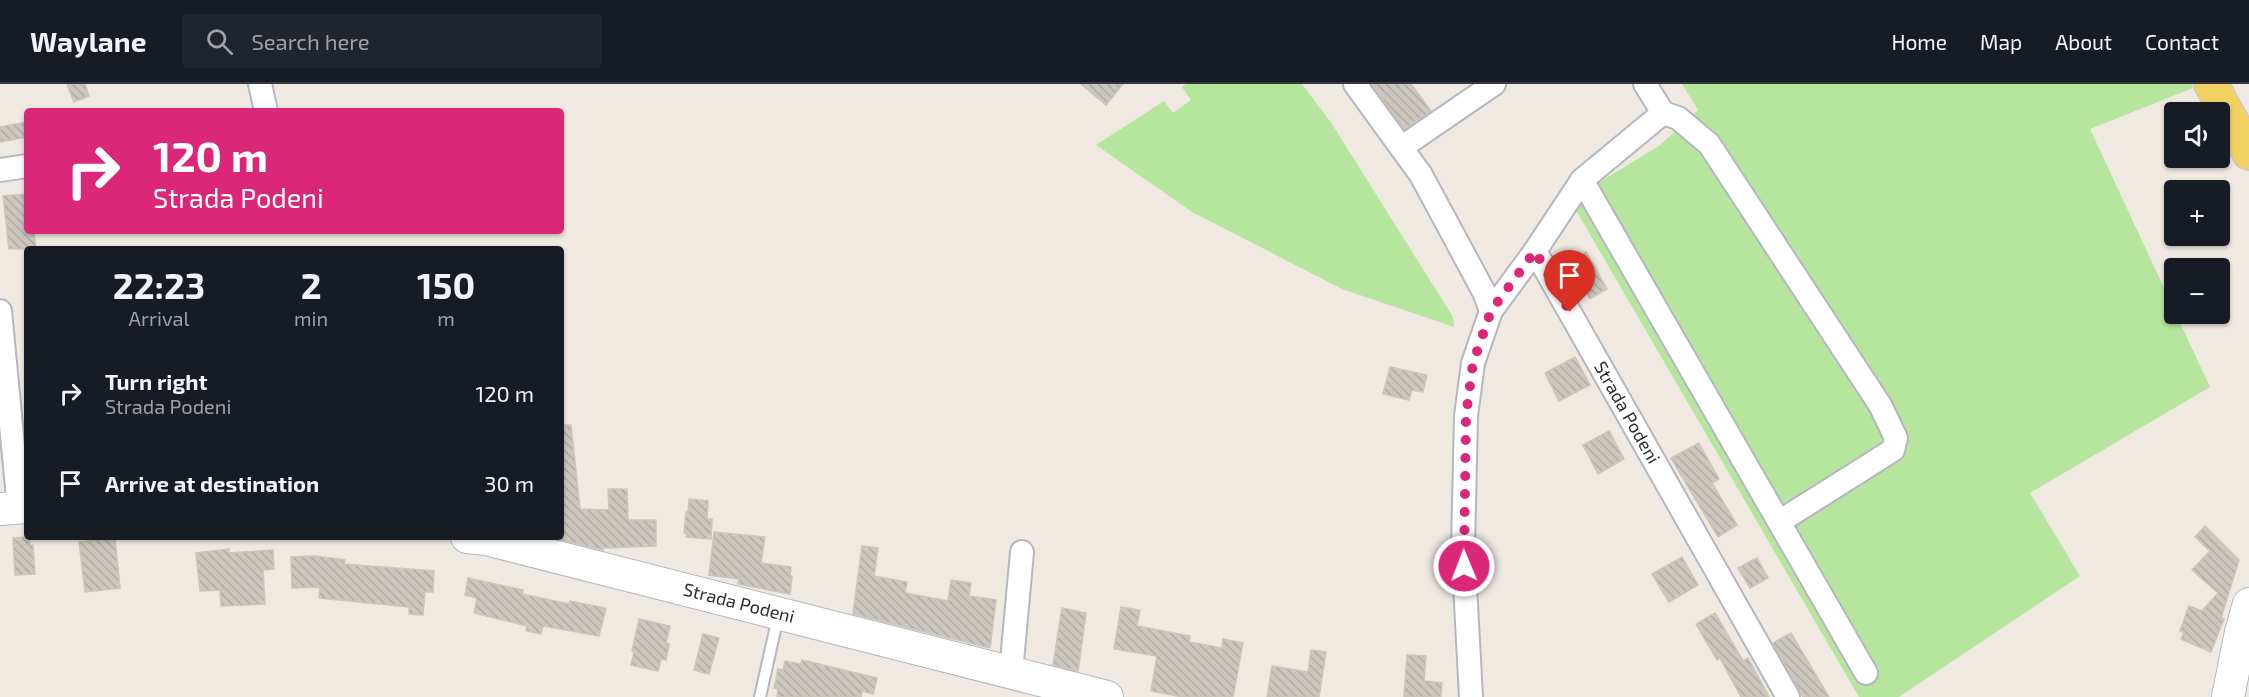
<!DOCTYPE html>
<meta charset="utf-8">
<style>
body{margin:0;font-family:"Exo 2",sans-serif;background:#20242c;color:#f1f3f6;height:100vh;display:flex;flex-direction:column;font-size:22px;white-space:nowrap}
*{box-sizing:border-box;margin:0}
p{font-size:20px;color:#9ea1a6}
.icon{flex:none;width:33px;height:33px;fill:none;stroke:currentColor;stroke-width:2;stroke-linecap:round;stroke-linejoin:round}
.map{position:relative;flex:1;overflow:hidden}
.details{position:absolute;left:24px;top:162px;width:540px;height:294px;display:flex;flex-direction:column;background:#171b24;border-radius:6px;box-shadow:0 2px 4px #0004}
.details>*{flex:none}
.banner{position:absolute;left:24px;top:24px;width:540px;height:126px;border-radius:6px;box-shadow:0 2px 4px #0004;background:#db2777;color:#fff;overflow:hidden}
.fabs{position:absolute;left:2164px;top:18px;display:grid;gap:12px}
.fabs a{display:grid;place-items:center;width:66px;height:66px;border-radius:6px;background:#171b24;box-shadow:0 2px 4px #0004;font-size:30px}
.pin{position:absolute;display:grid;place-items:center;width:51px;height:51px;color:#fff;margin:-62px -26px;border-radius:50% 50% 50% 0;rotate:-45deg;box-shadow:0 0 6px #0007}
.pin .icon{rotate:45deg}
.me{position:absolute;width:66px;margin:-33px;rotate:359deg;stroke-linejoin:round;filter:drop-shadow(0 0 4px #0008)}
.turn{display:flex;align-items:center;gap:21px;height:126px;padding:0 30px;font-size:27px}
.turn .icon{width:78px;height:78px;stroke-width:2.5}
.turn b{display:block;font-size:42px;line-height:51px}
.eta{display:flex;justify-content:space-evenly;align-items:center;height:102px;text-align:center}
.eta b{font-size:36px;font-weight:700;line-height:42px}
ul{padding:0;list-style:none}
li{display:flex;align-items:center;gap:18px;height:90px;padding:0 30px}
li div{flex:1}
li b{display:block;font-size:22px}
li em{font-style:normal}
header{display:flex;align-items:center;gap:36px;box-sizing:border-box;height:84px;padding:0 30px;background:#171b24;border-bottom:2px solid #363941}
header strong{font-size:28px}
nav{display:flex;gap:33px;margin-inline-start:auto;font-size:21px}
.search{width:420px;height:54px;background:#20242c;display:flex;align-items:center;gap:15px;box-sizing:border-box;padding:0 21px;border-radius:6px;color:#9ea1a6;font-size:22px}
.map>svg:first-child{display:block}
.grass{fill:#b6e59e}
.building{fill:url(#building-back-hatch);stroke:#cbc5ba;stroke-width:1.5}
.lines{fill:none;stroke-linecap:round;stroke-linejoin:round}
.lane-casing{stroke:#b4b7c1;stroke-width:14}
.street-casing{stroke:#b4b7c1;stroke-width:26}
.secondary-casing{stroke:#b4b7c1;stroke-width:34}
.primary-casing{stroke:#c9c9c9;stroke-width:36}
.lane{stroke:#fff;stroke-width:10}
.street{stroke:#fff;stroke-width:22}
.secondary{stroke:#fff;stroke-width:32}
.primary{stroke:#f2d163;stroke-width:33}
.route{stroke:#db2777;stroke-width:10;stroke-dasharray:0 18}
.labels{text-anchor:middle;stroke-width:4.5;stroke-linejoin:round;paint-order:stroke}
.street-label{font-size:18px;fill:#2e2e2e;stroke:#fff}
</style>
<header>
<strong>Waylane</strong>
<div class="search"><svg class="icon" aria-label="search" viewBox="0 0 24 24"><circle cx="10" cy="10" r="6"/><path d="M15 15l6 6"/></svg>Search here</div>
<nav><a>Home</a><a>Map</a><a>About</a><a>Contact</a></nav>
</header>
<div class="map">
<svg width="2249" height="613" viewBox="0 0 2249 613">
<defs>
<pattern id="building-back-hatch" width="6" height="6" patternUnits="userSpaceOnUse" patternTransform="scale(1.5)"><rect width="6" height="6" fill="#cbc7bf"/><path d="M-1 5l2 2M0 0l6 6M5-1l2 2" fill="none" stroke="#afaba4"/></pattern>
</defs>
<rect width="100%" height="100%" fill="#efe9e1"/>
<g class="grass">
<polygon points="1186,0 1302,0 1332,40 1453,233 1454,243 1342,205 1192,128 1096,61 1164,17 1173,29 1191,16 1182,3"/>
<polygon points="1682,0 2192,0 2193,4 2090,45 2210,303 2030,409 2080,492 1899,613 1859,613 1570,116 1659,62 1698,26"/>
</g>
<g class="building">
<polygon points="67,0 85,0 89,12 74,18"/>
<polygon points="1081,0 1123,0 1106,21"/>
<polygon points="1372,0 1411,0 1431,27 1404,45"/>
<polygon points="27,38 27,53 0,58 0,43"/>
<polygon points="27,110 27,148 34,147 36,165 9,165 3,112"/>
<polygon points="1586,168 1607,205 1590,215 1569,178"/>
<polygon points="1575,273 1590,301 1559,317 1545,289"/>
<polygon points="1390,283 1427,291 1423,308 1412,306 1409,316 1383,310"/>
<polygon points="561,341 571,341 580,425 609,426 608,405 627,405 628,436 656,436 656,462 603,464 603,466 561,456"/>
<polygon points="1609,347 1624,375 1598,390 1583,361"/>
<polygon points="1699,359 1719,395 1712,399 1737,441 1718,453 1671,374"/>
<polygon points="689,415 708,417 707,435 712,435 711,455 686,453 687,449 684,449 686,428 688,428"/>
<polygon points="2205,442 2239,476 2221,534 2224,535 2211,568 2181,555 2184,548 2180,547 2189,522 2202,527 2218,509 2192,486 2210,467 2195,453"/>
<polygon points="714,448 765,453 761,479 791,483 790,492 792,492 790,510 738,500 739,495 709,491"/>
<polygon points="29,453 30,461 33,461 35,490 15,491 13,454"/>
<polygon points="115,454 120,504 85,508 79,458"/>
<polygon points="862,462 878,464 874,492 907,498 905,509 948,517 951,496 971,499 969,512 996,516 990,564 853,530"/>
<polygon points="229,465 229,469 273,466 274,485 263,486 265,520 221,522 220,506 200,507 196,469"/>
<polygon points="315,472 345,476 344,480 434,487 433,508 425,508 423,531 409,530 409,523 319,514 320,503 292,504 291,473"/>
<polygon points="1682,473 1698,501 1669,518 1652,490"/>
<polygon points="1757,474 1768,494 1750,504 1738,484"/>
<polygon points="468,494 523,506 522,510 569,520 570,517 606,524 599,552 543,542 541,550 526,547 527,542 474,529 477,514 465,511"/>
<polygon points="1121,523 1140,526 1137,542 1190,552 1189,558 1222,564 1223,555 1243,559 1233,613 1182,613 1151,607 1157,572 1114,565"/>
<polygon points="1062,524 1086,529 1078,587 1053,581"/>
<polygon points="1715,529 1743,577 1748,574 1769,613 1741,613 1720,574 1717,576 1696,540"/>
<polygon points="639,535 670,542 666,559 669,560 666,576 661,575 658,587 631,581 634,568 632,567"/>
<polygon points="1791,549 1829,613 1803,613 1773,559"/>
<polygon points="703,550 719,554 709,590 694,586"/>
<polygon points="1311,566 1326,568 1319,613 1267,613 1272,582 1308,588"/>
<polygon points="1407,571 1426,572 1424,597 1442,599 1441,613 1404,613"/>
<polygon points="802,576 877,594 873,610 862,607 861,613 777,613 778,605 774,604 778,585 783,586 785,577 801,580"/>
</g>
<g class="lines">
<g class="lane-casing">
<polyline id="lane" points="760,613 778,533"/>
</g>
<g class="street-casing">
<g id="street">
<polyline points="260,0 266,27"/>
<polyline points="1355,0 1421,91 1485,210 1491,227"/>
<polyline points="1645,0 1663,29"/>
<polyline points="1402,63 1494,0"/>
<polyline points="0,86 27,82"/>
<polyline points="1582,96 1866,589"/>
<polyline points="1535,167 1582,96 1663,29 1678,34 1709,60 1880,321 1896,354 1893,366 1779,438"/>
<polyline points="0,227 19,424"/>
<polyline points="1011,588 1022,468"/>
<path id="s1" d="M 1471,613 L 1463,464 L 1466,332 L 1473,279 L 1491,227 L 1535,167 L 1788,613"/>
</g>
</g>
<g class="secondary-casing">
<g id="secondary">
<polyline points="0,425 27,423"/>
<path id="s2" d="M 467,453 L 486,455 L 1107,613"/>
<polyline points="2228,613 2241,548 2249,520"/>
</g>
</g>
<g class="primary-casing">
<polyline id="primary" points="2211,0 2249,69"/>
</g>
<use href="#lane" class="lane"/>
<use href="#street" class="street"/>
<use href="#secondary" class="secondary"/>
<use href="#primary" class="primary"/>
</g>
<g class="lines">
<polyline class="route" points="1464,482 1466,332 1473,279 1491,227 1535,167 1570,228"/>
</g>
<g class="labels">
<g class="street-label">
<text dy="6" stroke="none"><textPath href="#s1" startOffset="650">Strada Podeni</textPath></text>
<text dy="6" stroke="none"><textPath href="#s2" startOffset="280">Strada Podeni</textPath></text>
</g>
</g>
</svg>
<div class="fabs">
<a><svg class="icon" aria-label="sound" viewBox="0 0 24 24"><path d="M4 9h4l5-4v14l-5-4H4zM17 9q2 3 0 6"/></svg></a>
<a>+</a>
<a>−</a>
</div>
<div class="pin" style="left:1570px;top:228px;background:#d93025"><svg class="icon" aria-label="arrive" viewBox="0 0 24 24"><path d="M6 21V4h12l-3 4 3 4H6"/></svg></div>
<svg class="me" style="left:1464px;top:482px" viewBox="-20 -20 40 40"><circle r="17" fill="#db2777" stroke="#fff" stroke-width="3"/><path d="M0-11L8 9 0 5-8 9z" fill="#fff"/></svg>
<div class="banner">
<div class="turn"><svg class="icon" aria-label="right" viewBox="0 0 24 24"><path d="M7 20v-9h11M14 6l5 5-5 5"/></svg><div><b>120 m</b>Strada Podeni</div></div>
</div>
<section class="details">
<div class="eta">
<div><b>22:23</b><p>Arrival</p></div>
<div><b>2</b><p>min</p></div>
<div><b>150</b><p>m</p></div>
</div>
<ul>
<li><svg class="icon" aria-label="right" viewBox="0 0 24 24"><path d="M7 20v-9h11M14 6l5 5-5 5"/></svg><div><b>Turn right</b><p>Strada Podeni</p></div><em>120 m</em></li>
<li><svg class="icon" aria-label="arrive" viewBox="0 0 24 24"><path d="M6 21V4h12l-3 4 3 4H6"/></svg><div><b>Arrive at destination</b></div><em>30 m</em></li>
</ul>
</section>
</div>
